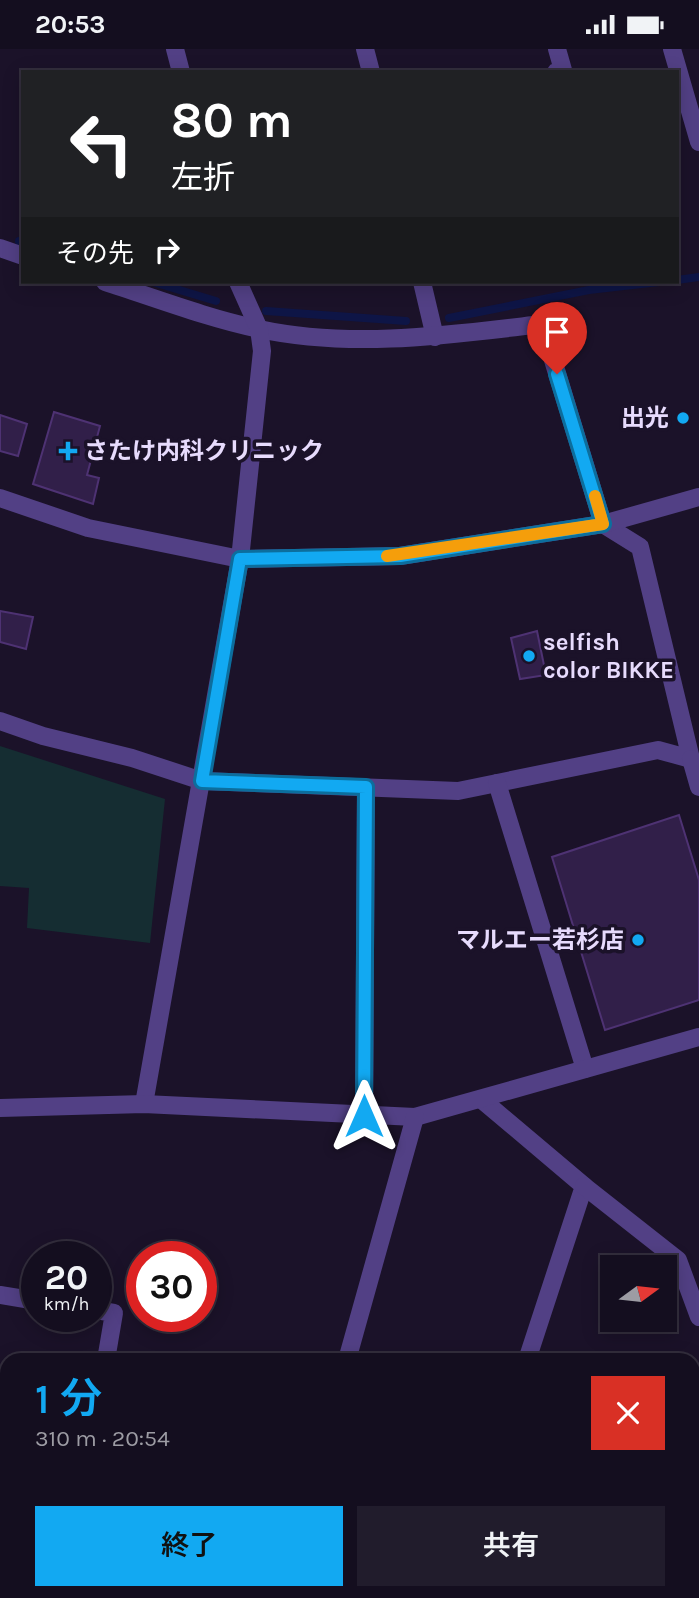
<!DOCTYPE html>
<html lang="ja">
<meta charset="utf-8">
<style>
body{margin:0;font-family:Karla,"Noto Sans JP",sans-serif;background:#211c2c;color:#f1f3f6;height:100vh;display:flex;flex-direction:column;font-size:26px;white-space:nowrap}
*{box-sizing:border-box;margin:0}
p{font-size:23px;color:#9d9ca4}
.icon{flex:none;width:38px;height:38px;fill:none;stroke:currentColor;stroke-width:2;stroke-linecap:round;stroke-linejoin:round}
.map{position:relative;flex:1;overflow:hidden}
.panel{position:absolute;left:0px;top:1304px;width:700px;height:247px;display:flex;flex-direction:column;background:#140e1f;border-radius:21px 21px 0 0;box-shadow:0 4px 18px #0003,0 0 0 2px #332e3d}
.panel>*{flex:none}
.hud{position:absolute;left:21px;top:21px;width:658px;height:214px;border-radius:0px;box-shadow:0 4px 18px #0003,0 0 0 2px #332e3d;background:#202124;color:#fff;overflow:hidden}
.needle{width:46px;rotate:75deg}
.fabs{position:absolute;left:600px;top:1206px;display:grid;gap:14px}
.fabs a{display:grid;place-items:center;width:77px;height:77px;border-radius:0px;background:#140e1f;box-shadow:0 4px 18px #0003,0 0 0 2px #332e3d;font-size:35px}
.speed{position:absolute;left:21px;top:1192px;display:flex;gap:14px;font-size:35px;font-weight:700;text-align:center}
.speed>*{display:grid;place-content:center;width:91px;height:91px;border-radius:50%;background:#140e1f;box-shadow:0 4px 18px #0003,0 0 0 2px #332e3d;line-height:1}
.speed small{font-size:18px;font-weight:400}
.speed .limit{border:10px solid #d22;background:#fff;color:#111}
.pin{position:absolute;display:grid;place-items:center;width:60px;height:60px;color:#fff;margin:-72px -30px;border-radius:50% 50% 50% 0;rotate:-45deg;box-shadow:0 0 7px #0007}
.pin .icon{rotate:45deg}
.me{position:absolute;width:77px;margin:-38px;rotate:0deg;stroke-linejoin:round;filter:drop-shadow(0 0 5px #0008)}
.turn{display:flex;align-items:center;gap:24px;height:147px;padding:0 35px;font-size:32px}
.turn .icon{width:91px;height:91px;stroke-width:2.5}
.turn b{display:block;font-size:49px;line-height:60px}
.then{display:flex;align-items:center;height:66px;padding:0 35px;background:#0003;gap:14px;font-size:26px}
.round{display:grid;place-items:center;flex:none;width:74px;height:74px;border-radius:0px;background:#211c2c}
.headline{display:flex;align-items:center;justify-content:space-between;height:119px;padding:0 35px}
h1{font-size:42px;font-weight:600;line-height:52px;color:#12a9f2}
.cta{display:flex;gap:14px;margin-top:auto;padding:14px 35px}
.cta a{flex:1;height:80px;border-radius:0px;background:#12a9f2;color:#111;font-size:28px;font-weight:600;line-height:80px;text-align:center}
.cta a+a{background:#211c2c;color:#f1f3f6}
.status{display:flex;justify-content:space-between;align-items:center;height:49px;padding:0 35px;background:#140e1f;direction:ltr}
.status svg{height:19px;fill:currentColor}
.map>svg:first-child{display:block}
.green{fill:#152d32}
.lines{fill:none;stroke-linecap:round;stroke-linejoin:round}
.stream{stroke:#0e1546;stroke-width:8}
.building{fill:#311f49;stroke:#4e3273;stroke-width:2}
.minor{stroke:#524085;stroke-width:18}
.tertiary{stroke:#524085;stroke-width:18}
.route-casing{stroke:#0c6e9d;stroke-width:18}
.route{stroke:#12a9f2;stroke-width:12}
.slow{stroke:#f59e0b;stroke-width:12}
.poi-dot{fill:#12a9f2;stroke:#1b1229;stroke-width:2.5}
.labels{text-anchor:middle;stroke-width:7;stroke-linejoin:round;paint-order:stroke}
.poi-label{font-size:24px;font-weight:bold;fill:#e7dbfd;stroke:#1b1229;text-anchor:end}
</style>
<div class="status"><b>20:53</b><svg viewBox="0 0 49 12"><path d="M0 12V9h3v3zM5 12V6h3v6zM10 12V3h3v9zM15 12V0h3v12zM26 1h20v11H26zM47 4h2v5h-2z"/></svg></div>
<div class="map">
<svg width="699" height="1549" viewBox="0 0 699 1549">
<rect width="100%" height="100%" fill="#1b1229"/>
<polygon class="green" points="0,697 165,750 150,894 27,879 29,839 0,837"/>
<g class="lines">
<g class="stream">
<polyline points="19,192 23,193"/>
<polyline points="677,231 699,228"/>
<polyline points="153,233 216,252"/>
<polyline points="266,262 406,272"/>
<polyline points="449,269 589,241 659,233"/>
</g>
</g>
<g class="building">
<polygon points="54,363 100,377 87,426 99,429 93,455 33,435"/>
<polygon points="0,366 27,375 18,407 0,402"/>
<polygon points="0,562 33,568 26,600 0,593"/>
<polygon points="537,582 546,626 520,630 511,589"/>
<polygon points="679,766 699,831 699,951 605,981 552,808"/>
</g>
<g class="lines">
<g class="minor">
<polyline points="175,0 181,23"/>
<polyline points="365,0 371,23"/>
<polyline points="556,23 563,21 557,0"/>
<polyline points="0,199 23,207"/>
<polyline points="422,233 435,288"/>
<path d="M 0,672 L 43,687 L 132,709 L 202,732 L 458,742 L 658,701 L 691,710 L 640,498 L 603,475 L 542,275 C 449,286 352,300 259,280 C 207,269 155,249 105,233"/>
<polyline points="691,710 699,738"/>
<polyline points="497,734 585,1020"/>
<polyline points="481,1050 584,1137 527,1311"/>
<polyline points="144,1055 240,510 262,302 259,280 238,233"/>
<polyline points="0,1059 144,1055 415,1068 699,988"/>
<polyline points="364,1067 366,739"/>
<polyline points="584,1137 678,1211 699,1268"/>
<polyline points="0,1246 37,1252"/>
<polyline points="96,1261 114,1264 106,1311"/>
<polyline points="347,1311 415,1068"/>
<polyline points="693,1428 699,1422"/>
<polyline points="292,1549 296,1544"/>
<polyline points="573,1549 579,1544"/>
<polyline points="620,1549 622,1544"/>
</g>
<g class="tertiary">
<polyline points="672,0 699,93"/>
<polyline points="0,449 88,479 240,510 400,507 603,475 699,448"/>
</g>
</g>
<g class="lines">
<g class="route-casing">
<polyline id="route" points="364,1067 366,738 202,732 240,510 400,507 603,475 557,325"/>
</g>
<use href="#route" class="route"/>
<polyline class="slow" points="387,507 603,475 595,447"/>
</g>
<g class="poi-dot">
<circle cx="683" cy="369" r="7"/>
<path d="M64.5 391.5h7v7h7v7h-7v7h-7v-7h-7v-7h7z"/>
<circle cx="529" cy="607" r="7"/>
<circle cx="638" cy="891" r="7"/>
</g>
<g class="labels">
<g class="poi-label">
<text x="669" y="377">出光</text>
<text x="84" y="410" text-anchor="start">さたけ内科クリニック</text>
<text x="543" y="601" text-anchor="start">selfish<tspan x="543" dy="28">color BIKKE</tspan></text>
<text x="624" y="899">マルエー若杉店</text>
</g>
</g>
</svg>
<div class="fabs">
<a><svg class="needle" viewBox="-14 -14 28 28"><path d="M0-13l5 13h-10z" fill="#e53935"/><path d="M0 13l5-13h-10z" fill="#9d9ca4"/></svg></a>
</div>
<div class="speed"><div>20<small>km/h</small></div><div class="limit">30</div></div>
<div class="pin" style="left:557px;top:325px;background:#d93025"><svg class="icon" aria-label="arrive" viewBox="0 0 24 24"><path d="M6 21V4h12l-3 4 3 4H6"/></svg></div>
<svg class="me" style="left:364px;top:1067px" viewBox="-20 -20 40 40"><path d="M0-17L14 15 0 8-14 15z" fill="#12a9f2" stroke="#fff" stroke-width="4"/></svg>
<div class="hud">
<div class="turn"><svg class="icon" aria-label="left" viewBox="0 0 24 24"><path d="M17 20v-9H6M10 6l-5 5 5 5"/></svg><div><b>80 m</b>左折</div></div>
<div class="then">その先<svg class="icon" aria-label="right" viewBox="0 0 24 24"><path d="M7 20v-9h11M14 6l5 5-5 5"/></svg></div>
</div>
<section class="panel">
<div class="headline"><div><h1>1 分</h1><p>310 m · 20:54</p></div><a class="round" style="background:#d93025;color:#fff"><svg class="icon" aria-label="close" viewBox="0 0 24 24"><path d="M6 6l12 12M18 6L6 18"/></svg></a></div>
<div class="cta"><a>終了</a><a>共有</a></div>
</section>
</div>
